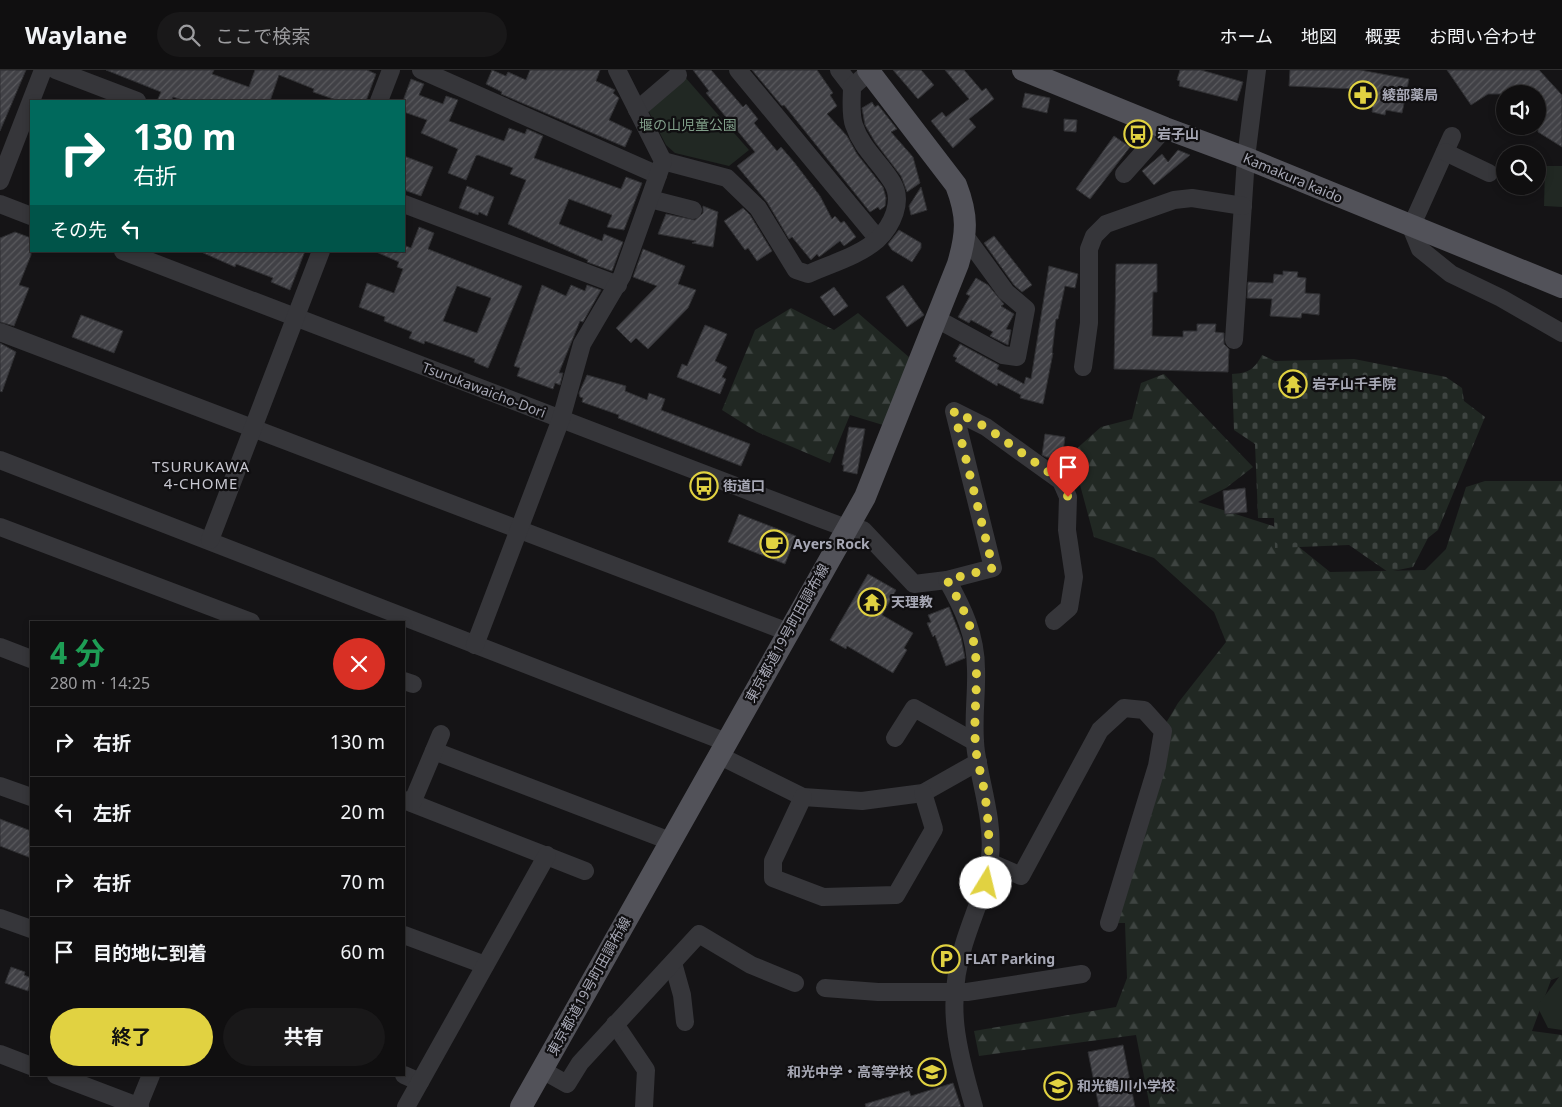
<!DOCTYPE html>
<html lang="ja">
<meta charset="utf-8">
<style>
body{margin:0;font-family:"Noto Sans","Noto Sans JP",sans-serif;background:#191819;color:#f1f3f6;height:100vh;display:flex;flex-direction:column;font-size:19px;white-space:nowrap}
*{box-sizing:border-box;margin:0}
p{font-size:16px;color:#9c9c9f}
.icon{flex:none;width:28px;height:28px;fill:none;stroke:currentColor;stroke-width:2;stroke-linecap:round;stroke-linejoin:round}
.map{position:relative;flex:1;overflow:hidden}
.side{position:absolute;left:30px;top:551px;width:375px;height:455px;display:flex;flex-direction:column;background:#100f10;border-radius:0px;box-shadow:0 2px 8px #0003,0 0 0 1px #302f30}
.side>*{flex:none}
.hud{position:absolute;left:30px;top:30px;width:375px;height:152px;border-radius:0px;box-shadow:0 2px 8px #0003,0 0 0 1px #302f30;background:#00695c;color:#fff;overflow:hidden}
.buttons{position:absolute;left:1496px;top:15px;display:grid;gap:10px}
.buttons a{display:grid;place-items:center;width:50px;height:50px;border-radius:50%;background:#100f10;box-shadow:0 2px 8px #0003,0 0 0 1px #302f30;font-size:25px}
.pin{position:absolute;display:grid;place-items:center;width:42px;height:42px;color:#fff;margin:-51px -21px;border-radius:50% 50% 50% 0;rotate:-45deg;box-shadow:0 0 5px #0007}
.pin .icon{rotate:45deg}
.me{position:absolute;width:55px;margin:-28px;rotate:9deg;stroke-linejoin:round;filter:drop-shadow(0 0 4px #0008)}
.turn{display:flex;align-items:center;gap:18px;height:105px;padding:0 20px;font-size:22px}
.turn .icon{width:65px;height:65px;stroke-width:2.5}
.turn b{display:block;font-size:35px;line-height:42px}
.then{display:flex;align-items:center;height:48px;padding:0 20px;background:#0003;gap:10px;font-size:19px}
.round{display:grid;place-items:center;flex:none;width:52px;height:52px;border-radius:26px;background:#191819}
.summary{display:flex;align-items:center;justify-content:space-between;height:85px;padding:0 20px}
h1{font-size:30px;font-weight:700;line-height:38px;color:#1e9e55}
.action{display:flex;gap:10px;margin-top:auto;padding:10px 20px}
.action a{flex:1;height:58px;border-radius:30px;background:#e1d241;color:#111;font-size:20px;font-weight:700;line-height:58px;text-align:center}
.action a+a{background:#191819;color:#f1f3f6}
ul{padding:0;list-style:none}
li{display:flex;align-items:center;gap:15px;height:70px;padding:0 20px;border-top:1px solid #302f30}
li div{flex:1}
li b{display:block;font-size:19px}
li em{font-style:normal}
header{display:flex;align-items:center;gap:30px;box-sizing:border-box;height:70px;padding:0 25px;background:#100f10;border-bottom:1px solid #302f30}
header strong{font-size:24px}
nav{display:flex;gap:28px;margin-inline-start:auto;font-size:18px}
.search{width:350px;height:45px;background:#191819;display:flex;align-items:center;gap:12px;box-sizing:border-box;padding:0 18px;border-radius:28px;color:#9c9c9f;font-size:19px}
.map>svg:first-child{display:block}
.forest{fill:url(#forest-firs)}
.cemetery{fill:url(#cemetery-stones)}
.park{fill:#212823}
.building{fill:url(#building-hatch);stroke:#2f2f32;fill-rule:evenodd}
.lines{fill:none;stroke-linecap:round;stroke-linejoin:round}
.minor{stroke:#36363a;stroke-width:18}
.major{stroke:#525259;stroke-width:22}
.route{stroke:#e1d241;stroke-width:9;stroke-dasharray:0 16.2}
.labels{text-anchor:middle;stroke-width:4.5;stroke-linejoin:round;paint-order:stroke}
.poi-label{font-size:14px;font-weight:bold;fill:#a7a8b5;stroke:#100f11;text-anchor:start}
.park-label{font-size:14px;fill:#809e89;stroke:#100f11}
.street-label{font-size:14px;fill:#a7a8b5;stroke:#100f11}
.neighbourhood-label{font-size:15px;letter-spacing:1px;fill:#c8c8d1;stroke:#100f11}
</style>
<header>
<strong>Waylane</strong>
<div class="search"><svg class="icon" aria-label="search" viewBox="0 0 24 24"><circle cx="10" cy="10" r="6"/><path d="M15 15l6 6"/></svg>ここで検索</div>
<nav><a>ホーム</a><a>地図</a><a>概要</a><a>お問い合わせ</a></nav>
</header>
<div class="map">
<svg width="1562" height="1037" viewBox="0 0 1562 1037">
<defs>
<pattern id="forest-firs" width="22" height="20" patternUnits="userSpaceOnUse" patternTransform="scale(1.25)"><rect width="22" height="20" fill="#212823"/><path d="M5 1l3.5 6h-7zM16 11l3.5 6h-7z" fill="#3e4441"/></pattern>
<pattern id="cemetery-stones" width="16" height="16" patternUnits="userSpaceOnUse" patternTransform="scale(1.25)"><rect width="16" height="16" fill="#212823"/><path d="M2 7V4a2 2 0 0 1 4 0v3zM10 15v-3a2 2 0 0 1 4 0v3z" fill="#3e4441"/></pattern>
<pattern id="building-hatch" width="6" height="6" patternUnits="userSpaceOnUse" patternTransform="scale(1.25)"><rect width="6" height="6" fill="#414146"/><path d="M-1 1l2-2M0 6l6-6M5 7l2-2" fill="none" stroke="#5a5a5e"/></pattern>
</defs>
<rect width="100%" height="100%" fill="#151416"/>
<g class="forest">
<polygon points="791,238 834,260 858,243 910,288 883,355 850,345 830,393 757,362 722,340 755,260"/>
<polygon points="1164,304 1253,397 1226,418 1198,432 1273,456 1330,502 1425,500 1446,479 1466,417 1485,411 1562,411 1562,906 1551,910 1532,961 1562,965 1562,1037 1150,1037 1136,965 979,986 974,961 1116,937 1127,908 1125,853 1109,853 1166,653 1178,633 1226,572 1214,542 1154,488 1094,467 1079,411 1074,381 1101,357 1132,349 1141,313"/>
</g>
<path class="cemetery" d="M 1262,285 L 1275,291 L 1354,289 L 1446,307 L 1462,318 L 1464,331 L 1485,347 L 1438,460 L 1428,468 L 1413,497 L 1388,502 L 1349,475 L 1275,478 L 1274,448 L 1258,448 L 1255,374 L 1234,360 L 1232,304 C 1248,303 1254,300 1262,285 Z"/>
<g class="park">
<polygon points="685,7 749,80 729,96 675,83 666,75 648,40"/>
<polygon points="1545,96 1562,96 1562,137 1544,136"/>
<polygon points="1562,903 1562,960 1548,958 1537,936"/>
</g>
<g class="building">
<polygon points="0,0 26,0 0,61"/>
<polygon points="106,0 214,0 212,4 249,17 255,0 367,0 376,4 366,31 339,31 313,22 314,19 279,5 270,31 185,31 173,27 171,31 157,31 161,22"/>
<polygon points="492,0 506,6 508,2 526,10 530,0 600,0 596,11 615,20 613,23 619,28 609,50 632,61 625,77 501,24 502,22 486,14"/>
<polygon points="693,0 711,0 743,37 746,34 758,49 754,53 777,81 781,77 794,92 820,126 832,149 835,146 841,153 844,151 856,167 844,176 840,171 819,187 817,184 811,190 792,167 789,169 767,132 737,96 755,82 706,23 709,21"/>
<polygon points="752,0 817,0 833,23 830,25 837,36 827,44 847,66 857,84 883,117 886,128 885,136 880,140 878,137 870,142 784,35 782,36"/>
<polygon points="893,0 921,0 934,15 918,29"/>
<polygon points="945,0 964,0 982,21 986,18 994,29 969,49 976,57 953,78 931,51 942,42 946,47 969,29"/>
<polygon points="1180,0 1201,0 1243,12 1237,31 1179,16 1180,11 1177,10"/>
<polygon points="1290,0 1360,0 1409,9 1402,43 1386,40 1385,45 1372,42 1373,37 1352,34 1355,19 1289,16"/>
<polygon points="1447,0 1539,0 1562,25 1562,77 1538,62 1538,24 1488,24 1471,35"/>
<polygon points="411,9 424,14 419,25 443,34 446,26 458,30 449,51 504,71 509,58 525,64 527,59 543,66 534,88 621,119 626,107 642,113 624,160 607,157 612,145 569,129 559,154 602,171 604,164 623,172 612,201 587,192 588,190 508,154 526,110 510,104 513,98 478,85 476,86 466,110 448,103 458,79 421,63 427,50 404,42 404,28"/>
<polygon points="1025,23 1050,28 1047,43 1022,37"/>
<polygon points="872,32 875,37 878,35 897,59 891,62 913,87 920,113 907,122 901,106 875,72 865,55 862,38"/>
<polygon points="1064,49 1077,50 1076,62 1064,61"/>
<polygon points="1114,66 1130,77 1090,129 1076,119"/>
<polygon points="1178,80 1190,85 1154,115 1142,101 1162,84 1168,92"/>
<polygon points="404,86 433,97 421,126 404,120"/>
<polygon points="467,116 494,127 487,146 479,142 478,145 459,138"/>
<polygon points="921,117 927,140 911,145 909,136"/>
<polygon points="703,136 718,142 713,177 692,173 696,171 658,164 666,144 695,150 703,143"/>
<polygon points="743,138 750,145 772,181 757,191 748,178 745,180 724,151"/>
<path d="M 419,157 L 434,163 L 428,179 L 522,216 L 488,298 L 474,292 L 475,289 L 425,271 L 424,274 L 409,268 L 412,262 L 384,251 L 385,247 L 359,237 L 367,213 L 394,223 L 403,199 L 397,197 L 399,192 L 374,181 L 404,181 L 406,176 L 411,178 ZM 457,216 L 491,228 L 477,263 L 443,251 Z"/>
<polygon points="899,160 921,173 921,178 912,192 892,180 888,174"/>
<polygon points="15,162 31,168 31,185 19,215 29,218 14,256 0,252 0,168"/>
<polygon points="994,166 1032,215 1022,222 1014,215 984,173"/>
<polygon points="643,179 685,196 678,214 696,220 688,238 648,279 636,268 631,273 616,258 657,216 633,207"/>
<polygon points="199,181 305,181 290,220 271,212 273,208 236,194 235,197"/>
<polygon points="1116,194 1157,194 1157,222 1153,222 1152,266 1183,267 1183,261 1197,261 1197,254 1216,254 1215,262 1224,263 1224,274 1229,279 1228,302 1114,299"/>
<polygon points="1049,196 1078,204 1075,218 1065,216 1058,249 1056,249 1052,283 1053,283 1043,334 1020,328 1021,325 998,313 997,316 955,291 957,288 953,286 960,274 999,295 997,299 1024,314 1026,307 1031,309"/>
<polygon points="1283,201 1298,202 1297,207 1306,208 1305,223 1320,224 1319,245 1302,243 1301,248 1270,246 1272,229 1247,228 1248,212 1273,213 1274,204 1283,205"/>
<polygon points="976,208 988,215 1004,234 1001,236 1014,244 1006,259 1011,260 1008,275 990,266 993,262 971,250 969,253 958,247 970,226 966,224"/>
<polygon points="542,215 566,226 571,215 585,221 587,215 601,220 583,252 580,251 560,300 559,303 563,303 560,315 555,313 553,319 517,306 520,298 514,296"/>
<polygon points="903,215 924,245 907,257 886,227"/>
<polygon points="834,217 848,236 834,246 820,227"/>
<polygon points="81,245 123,261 114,283 72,267"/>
<polygon points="705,255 727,264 715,291 727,297 722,307 726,309 720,324 677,307 682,294 687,296"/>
<polygon points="0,273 16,282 2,322 0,321"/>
<polygon points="587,305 626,316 625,321 647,330 649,323 665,329 661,340 750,374 741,396 618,348 619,345 582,332 583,328 580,327 579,323"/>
<polygon points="849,357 865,359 857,404 843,401 844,395 842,395"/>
<polygon points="1045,364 1065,367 1062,389 1046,387 1042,385"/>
<polygon points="1245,418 1247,442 1225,444 1223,421"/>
<polygon points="739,444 796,466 785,494 728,472"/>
<polygon points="868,504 896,520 882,545 913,563 904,578 907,580 893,603 847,576 846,579 830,570"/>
<polygon points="949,537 961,567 965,588 946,596 935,565 933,567 927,553 931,552 928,545"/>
<polygon points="0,749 31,761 31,788 0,776"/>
<polygon points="11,897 25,902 24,905 31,908 28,921 5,913"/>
<polygon points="1123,975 1135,1037 1099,1037 1088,982"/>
<polygon points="953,1013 961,1037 866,1037 865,1034 909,1021 911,1026"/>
</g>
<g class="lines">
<g class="minor">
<polyline points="56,0 137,31"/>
<polyline points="421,0 658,105"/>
<polyline points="738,0 878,169"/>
<polyline points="839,0 852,17"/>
<polyline points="379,31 391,0"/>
<polyline points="637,40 678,5"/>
<polyline points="1452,66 1411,157 1420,179 1451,204 1501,228 1562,263"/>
<polyline points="1445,82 1489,103"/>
<path d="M 663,91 L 727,108 L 758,138 L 796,200 L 808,204 C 830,194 859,186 877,170 C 892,156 904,131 892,112 C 879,91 862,79 854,55 C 850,44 852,28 852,17 L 869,2"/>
<polyline points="1124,104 1165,58"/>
<polyline points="0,111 43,0"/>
<polyline points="650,129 693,140"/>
<polyline points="0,134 31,146"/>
<polyline points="404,134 618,215"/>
<path d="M 123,181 L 819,448 L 846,458 L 863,460 L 914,514 L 947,510 C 963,538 976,566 976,599 C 977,626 972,654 976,682 C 981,715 994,753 990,787 C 987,817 973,844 964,874 C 945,934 957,979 974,1037"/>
<polyline points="937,249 1003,285 1017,287 1026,239 1006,222 966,167"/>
<polyline points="0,262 788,562"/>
<polyline points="1234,270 1246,88 1257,0"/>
<polyline points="1083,297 1089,253 1089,179 1094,166 1106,154 1174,130 1192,128 1243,136"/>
<polyline points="0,390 726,672"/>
<polyline points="0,457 251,552"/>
<polyline points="210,470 321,181"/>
<polyline points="947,510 993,498 954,341 986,357 1061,411 1068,427 1067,460 1074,507 1069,538 1054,551"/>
<polyline points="475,575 561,349 582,274 622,206 663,91 617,0"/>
<polyline points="0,577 31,589"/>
<polyline points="404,611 413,614"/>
<polyline points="895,668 914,638 975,672"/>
<polyline points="434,681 670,771"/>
<polyline points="718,685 803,727 862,731 923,723 978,692"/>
<polyline points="0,716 31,727"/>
<polyline points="803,727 773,791 773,808 823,827 896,825 934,759 923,723"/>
<polyline points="404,730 585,801"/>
<polyline points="412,733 441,664"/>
<polyline points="989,792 1021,806 1100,660 1124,638 1144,640 1163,661 1157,696 1109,853"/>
<polyline points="0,848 31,859"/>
<polyline points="404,865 485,895"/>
<polyline points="673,893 682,925 685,952"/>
<polyline points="825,918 878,922 967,922 1082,904"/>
<polyline points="615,954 646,1000 644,1037"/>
<polyline points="0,984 31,996"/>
<polyline points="542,1000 567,1014 580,993 699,864 751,895 795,913"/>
<polyline points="56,1005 140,1037"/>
<polyline points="404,1005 420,1012"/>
<polyline points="138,1037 151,1005"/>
<polyline points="406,1037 547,785"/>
</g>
<g class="major">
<polyline points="1023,0 1165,58 1246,88 1562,217"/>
<path d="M 521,1037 L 865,427 L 958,194 C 967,163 968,146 956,115 L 868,0"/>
</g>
</g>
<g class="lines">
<path class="route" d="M 986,813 C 991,780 989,747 983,714 C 981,703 977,692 976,680 C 972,643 981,605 973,569 C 969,547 958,529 947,510 L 993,498 L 954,341 L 986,357 L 1061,411 L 1068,427"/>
</g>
<defs>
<g id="pharmacy-ring" transform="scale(1.4375)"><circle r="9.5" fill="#100f11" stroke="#e1d241" stroke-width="1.5"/><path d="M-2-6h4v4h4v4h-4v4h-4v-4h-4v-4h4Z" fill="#e1d241"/></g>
<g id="bus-ring" transform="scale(1.4375)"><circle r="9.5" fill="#100f11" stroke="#e1d241" stroke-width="1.5"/><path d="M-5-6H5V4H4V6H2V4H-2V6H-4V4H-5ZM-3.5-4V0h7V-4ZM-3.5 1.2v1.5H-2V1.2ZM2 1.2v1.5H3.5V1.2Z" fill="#e1d241"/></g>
<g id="temple-ring" transform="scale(1.4375)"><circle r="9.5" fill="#100f11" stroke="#e1d241" stroke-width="1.5"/><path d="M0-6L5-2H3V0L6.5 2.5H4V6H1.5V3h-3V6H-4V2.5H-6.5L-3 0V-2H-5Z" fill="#e1d241"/></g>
<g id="cafe-ring" transform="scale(1.4375)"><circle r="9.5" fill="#100f11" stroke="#e1d241" stroke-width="1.5"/><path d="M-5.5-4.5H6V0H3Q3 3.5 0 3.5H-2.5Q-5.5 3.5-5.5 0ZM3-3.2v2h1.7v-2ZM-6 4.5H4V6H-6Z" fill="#e1d241"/></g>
<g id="parking-ring" transform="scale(1.4375)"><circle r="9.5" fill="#100f11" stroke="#e1d241" stroke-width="1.5"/><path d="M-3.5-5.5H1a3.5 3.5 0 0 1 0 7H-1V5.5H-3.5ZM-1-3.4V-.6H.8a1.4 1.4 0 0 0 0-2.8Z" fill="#e1d241"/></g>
<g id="school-ring" transform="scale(1.4375)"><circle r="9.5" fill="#100f11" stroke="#e1d241" stroke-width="1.5"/><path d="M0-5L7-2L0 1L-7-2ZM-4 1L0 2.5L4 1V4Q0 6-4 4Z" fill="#e1d241"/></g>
</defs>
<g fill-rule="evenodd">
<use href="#pharmacy-ring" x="1363" y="25"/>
<use href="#bus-ring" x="1138" y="64"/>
<use href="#temple-ring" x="1293" y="314"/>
<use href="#bus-ring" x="704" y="416"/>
<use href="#cafe-ring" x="774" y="474"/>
<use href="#temple-ring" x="872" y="532"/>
<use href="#parking-ring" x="946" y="889"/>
<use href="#school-ring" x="932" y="1002"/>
<use href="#school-ring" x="1058" y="1016"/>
</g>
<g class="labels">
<g class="poi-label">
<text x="1382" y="30">綾部薬局</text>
<text x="1157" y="69">岩子山</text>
<text x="1312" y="319">岩子山千手院</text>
<text x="723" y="421">街道口</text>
<text x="793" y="479">Ayers Rock</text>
<text x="891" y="537">天理教</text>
<text x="965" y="894">FLAT Parking</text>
<text x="913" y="1007" text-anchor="end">和光中学・高等学校</text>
<text x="1077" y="1021">和光鶴川小学校</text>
</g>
<g class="park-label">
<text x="688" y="60">堰の山児童公園</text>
</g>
<g class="street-label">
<text transform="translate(1293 108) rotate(23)" y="5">Kamakura kaido</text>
<text transform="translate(484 320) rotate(21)" y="5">Tsurukawaicho-Dori</text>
<text transform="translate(787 563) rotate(-61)" y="5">東京都道19号町田調布線</text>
<text transform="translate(589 916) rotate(-61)" y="5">東京都道19号町田調布線</text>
</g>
<g class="neighbourhood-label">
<text x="201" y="402">TSURUKAWA<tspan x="201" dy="17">4-CHOME</tspan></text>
</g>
</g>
</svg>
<div class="buttons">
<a><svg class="icon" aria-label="sound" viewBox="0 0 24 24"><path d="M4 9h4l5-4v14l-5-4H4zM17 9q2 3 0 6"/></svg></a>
<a><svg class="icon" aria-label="search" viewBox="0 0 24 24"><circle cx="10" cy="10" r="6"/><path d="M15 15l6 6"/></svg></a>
</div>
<div class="pin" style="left:1068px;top:427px;background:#d93025"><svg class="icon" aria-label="arrive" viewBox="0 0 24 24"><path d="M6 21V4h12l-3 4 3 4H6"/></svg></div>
<svg class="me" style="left:986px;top:813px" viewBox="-20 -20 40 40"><circle r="19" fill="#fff"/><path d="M0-13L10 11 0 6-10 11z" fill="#e1d241"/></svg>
<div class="hud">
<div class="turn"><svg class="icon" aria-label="right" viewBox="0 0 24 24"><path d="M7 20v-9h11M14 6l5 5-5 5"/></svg><div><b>130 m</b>右折</div></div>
<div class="then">その先<svg class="icon" aria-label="left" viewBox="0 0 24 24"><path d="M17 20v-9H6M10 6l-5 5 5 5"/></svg></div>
</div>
<section class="side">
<div class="summary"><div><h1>4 分</h1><p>280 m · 14:25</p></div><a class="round" style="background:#d93025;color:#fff"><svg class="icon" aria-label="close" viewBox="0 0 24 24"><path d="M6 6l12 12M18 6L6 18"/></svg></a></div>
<ul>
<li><svg class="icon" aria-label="right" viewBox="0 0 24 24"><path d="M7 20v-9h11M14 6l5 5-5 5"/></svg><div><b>右折</b></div><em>130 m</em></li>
<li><svg class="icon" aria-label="left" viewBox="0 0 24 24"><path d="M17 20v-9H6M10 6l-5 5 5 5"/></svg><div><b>左折</b></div><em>20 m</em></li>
<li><svg class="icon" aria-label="right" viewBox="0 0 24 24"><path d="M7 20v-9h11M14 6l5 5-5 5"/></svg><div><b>右折</b></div><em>70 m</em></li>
<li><svg class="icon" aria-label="arrive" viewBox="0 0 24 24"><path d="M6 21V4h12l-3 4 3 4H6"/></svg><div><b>目的地に到着</b></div><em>60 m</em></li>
</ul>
<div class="action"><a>終了</a><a>共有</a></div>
</section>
</div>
